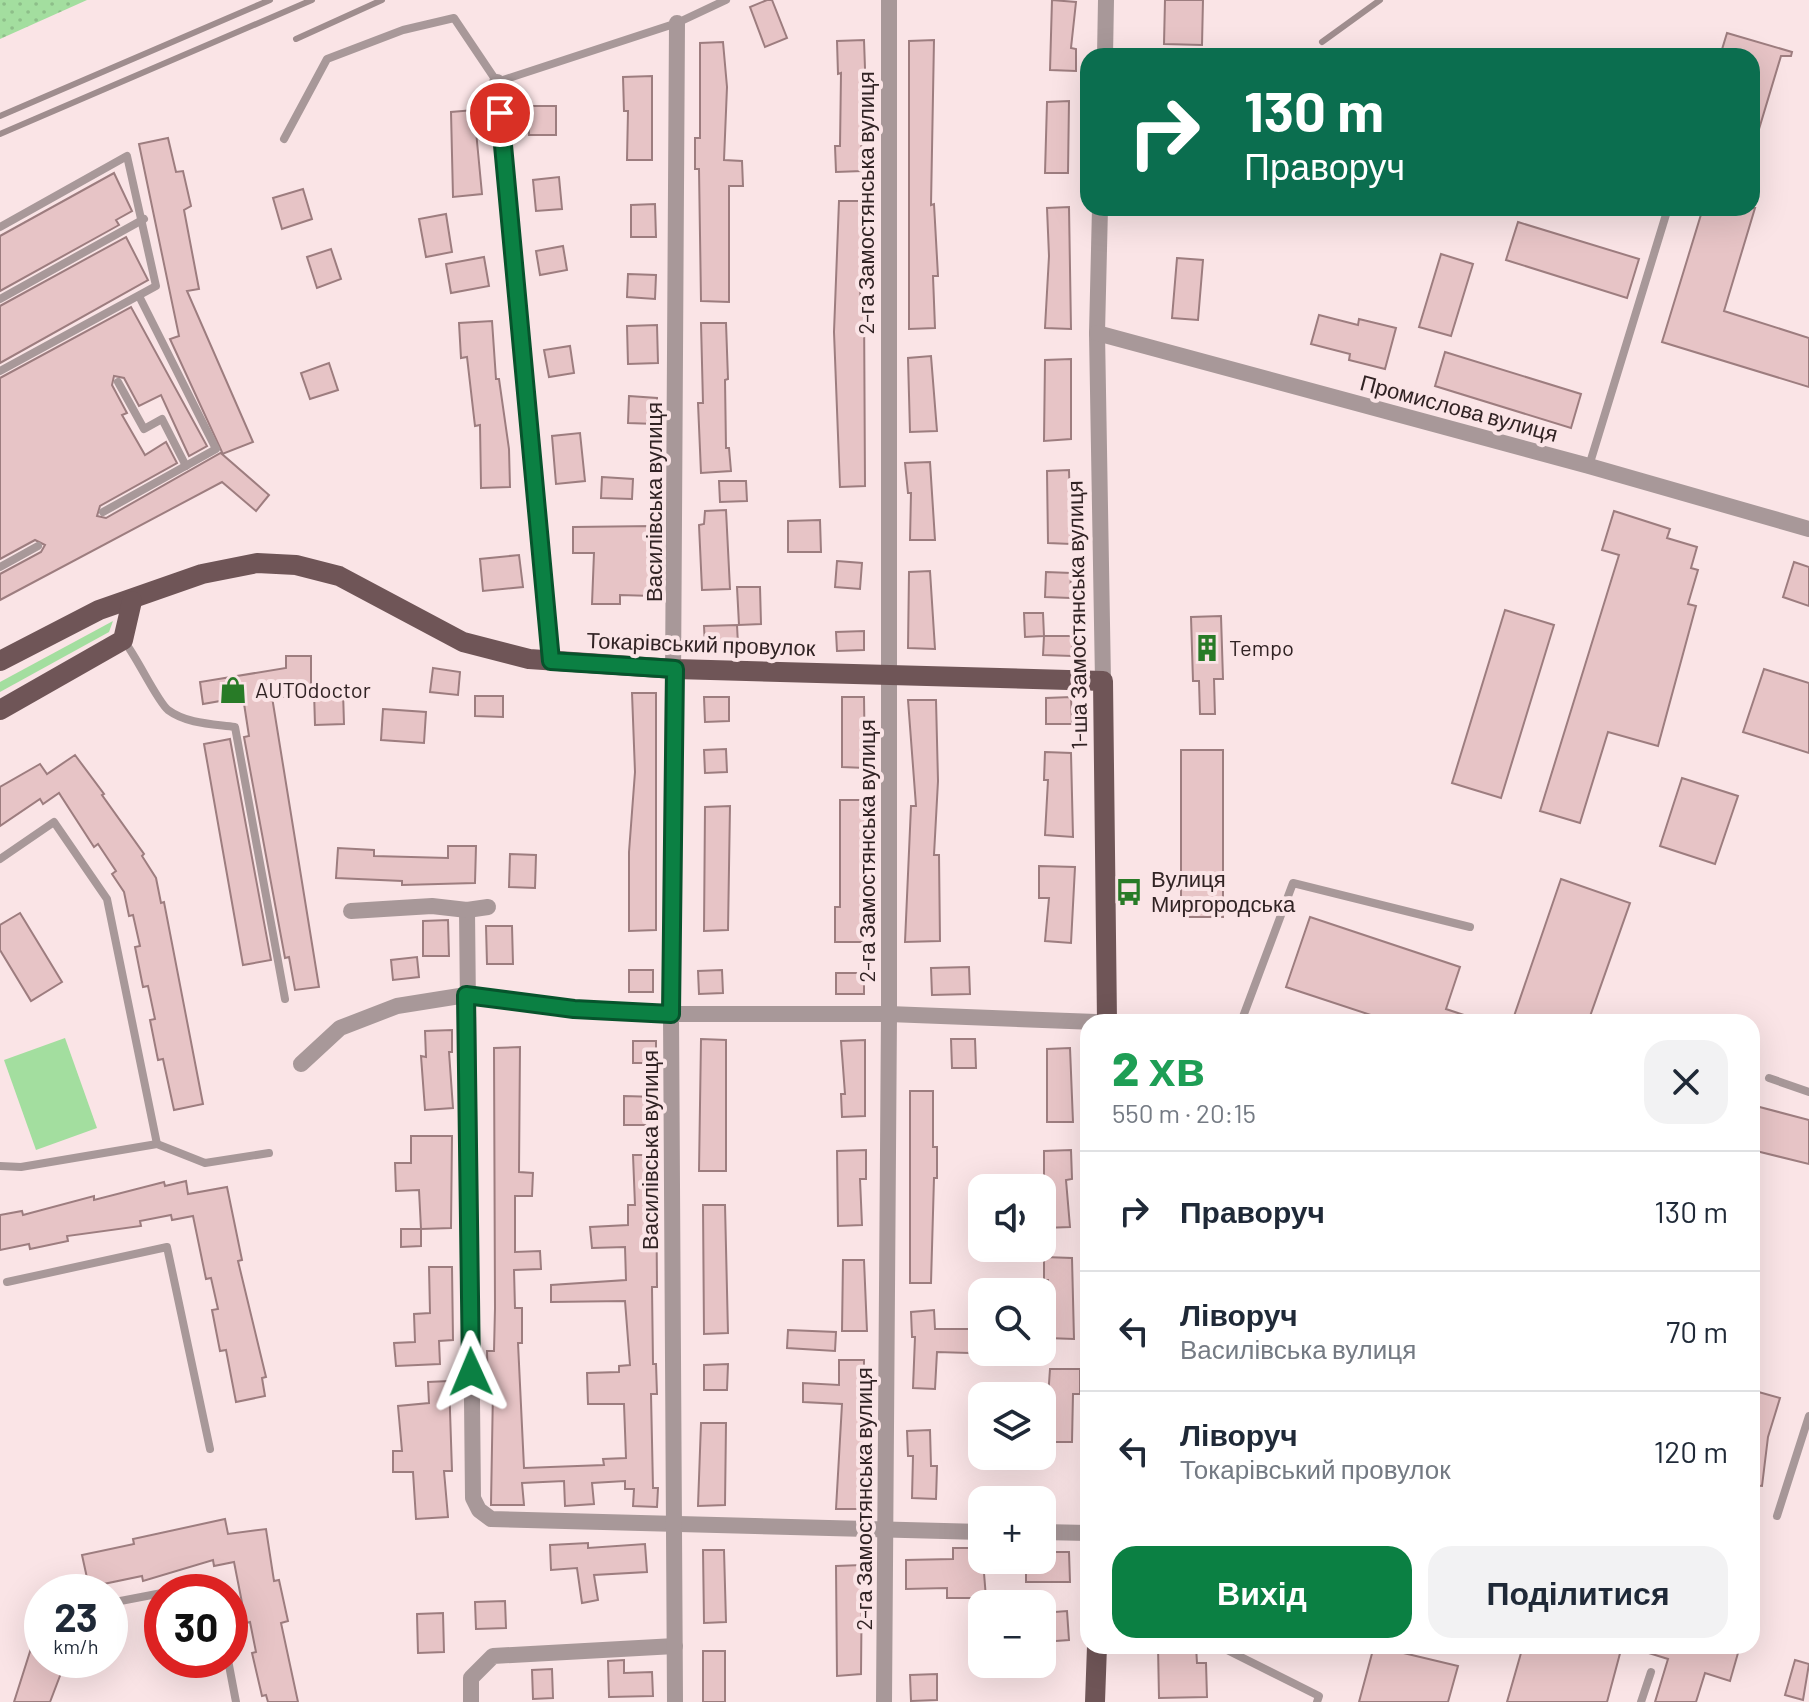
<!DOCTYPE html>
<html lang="uk">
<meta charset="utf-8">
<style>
body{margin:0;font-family:Barlow,sans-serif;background:#f2f2f3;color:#1f2937;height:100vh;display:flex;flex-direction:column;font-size:30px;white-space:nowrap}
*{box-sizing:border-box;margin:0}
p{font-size:26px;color:#747a83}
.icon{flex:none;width:44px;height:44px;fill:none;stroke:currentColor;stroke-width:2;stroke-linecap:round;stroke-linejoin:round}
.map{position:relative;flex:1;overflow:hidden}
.panel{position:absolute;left:1080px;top:1014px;width:680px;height:640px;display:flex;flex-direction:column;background:#fff;border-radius:24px;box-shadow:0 8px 32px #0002}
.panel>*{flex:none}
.guide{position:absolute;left:1080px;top:48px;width:680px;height:168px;border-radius:24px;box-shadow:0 8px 32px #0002;background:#0b6e4f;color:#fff;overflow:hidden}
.fabs{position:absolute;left:968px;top:1174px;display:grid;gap:16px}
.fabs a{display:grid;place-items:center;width:88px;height:88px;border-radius:16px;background:#fff;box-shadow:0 8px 32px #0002;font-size:40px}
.speed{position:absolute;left:24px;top:1574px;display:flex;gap:16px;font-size:40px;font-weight:700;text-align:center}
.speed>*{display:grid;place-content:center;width:104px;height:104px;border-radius:50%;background:#fff;box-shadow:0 8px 32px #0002;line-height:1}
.speed small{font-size:20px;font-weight:400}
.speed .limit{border:12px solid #d22;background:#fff;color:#111}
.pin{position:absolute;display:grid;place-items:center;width:68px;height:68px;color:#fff;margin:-34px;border:4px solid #fff;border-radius:50%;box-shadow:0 2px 8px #0007}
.me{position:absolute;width:88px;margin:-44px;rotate:359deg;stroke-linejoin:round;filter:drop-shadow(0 0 6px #0008)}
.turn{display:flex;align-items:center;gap:28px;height:168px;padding:0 32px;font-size:36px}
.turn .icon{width:104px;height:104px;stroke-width:2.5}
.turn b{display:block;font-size:56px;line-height:68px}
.round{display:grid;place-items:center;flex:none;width:84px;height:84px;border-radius:24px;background:#f2f2f3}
.headline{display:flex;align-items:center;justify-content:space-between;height:136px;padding:0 32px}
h1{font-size:48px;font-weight:800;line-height:60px;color:#1e9e55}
.button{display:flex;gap:16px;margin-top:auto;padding:16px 32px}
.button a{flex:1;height:92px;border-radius:24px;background:#0b8043;color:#fff;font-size:32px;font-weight:800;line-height:92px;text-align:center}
.button a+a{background:#f2f2f3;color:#1f2937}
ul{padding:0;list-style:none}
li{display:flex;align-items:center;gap:24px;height:120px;padding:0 32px;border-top:2px solid #e0e1e3}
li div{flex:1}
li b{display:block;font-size:30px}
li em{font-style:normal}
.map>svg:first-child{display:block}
.grass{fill:#a3de9f}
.garden{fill:url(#garden-dots)}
.building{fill:#e7c4c6;stroke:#9d7d7f;stroke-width:2}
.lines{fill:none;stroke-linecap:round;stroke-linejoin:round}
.lane{stroke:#a89899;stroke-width:8}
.street{stroke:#a89899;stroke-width:16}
.primary{stroke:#6f5557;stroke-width:20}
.rail{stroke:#9f8d8e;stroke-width:6}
.route-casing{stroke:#07532c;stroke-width:20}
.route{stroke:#0b8043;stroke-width:14}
.labels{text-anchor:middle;stroke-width:8;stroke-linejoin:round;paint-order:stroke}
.street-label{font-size:22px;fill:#312324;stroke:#fae4e6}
.poi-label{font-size:22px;fill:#312324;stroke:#fae4e6;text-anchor:start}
</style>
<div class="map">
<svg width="1809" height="1702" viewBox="0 0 1809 1702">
<defs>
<pattern id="garden-dots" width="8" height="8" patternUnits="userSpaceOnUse" patternTransform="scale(2)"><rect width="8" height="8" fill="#a3de9f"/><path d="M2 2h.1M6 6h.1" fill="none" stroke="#8dbe89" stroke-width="1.8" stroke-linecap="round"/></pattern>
</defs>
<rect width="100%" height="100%" fill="#fae4e6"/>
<g class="grass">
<polygon points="113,621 109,632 0,692 0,682"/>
<polygon points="65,1038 97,1128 36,1150 4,1060"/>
</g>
<polygon class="garden" points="0,0 87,0 0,39"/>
<g class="building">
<polygon points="767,0 772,0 787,38 765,47 750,7"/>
<polygon points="1052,0 1076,2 1071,48 1076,49 1076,71 1050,70"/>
<polygon points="1165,0 1203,0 1202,45 1164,44"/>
<polygon points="1727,33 1792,52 1791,56 1781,56 1756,139 1752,139 1752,56 1720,56"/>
<polygon points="864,40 866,97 866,123 861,123 862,171 836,172 835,146 840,146 841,73 838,74 837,41"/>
<polygon points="934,40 931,205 934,204 938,276 933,276 935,328 909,329 909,41"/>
<polygon points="723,42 727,87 724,160 742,161 743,186 729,186 729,302 701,301 699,169 695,169 695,138 700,138 700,43"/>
<polygon points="652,76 652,160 627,160 628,111 624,111 623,77"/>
<polygon points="1069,101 1068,173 1045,173 1047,102"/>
<polygon points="528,106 556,106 556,135 529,135"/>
<polygon points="474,110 482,194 453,197 451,112"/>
<polygon points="168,138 176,172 183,171 191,206 184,210 199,289 187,291 253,442 222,454 269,495 256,511 222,482 0,600 0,574 41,552 45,545 35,540 0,559 0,378 131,307 207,446 189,456 161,395 139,406 124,378 114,376 112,385 127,413 122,415 145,455 166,442 177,463 100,506 97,516 106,518 222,452 170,339 179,336 139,144"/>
<polygon points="114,173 132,211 116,220 119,225 0,291 0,236"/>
<polygon points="559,177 562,209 536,211 533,180"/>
<polygon points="303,189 312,219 282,229 273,198"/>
<polygon points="839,201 863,201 860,301 864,301 865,486 840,487 834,332"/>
<polygon points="655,204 656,237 631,237 631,205"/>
<polygon points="1069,207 1071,329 1045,328 1049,256 1047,208"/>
<polygon points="1703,208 1755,208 1724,311 1809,338 1809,387 1662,342"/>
<polygon points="446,214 452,252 426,257 419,219"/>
<polygon points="1518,222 1639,259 1627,298 1506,260"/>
<polygon points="126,237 148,280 0,363 0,306"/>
<polygon points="563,246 567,270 540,275 536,251"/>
<polygon points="331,249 341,279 317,288 307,257"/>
<polygon points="1441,254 1473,264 1451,336 1419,327"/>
<polygon points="484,257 489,286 451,293 446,264"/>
<polygon points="1177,258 1203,260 1198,320 1172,318"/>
<polygon points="628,274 656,275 655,299 627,297"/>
<polygon points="1319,315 1358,325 1359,319 1396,328 1385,369 1349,360 1350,354 1311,344"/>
<polygon points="492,321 496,379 499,379 509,449 510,487 481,488 480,425 475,426 467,357 461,358 459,323"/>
<polygon points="701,323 726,323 728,379 725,380 726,448 729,448 731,471 701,473 698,403 703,403"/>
<polygon points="657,325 658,363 628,364 627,326"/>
<polygon points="570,346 574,373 549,377 544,350"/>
<polygon points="1445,352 1581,394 1571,428 1435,386"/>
<polygon points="931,356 937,431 910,432 908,358"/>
<polygon points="1071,359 1071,439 1044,441 1045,360"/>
<polygon points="329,363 338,390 310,399 301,373"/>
<polygon points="629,396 657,398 656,424 628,423"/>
<polygon points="580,433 585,481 556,484 552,436"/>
<polygon points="930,462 935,540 910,540 911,493 908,493 905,463"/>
<polygon points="1069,470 1071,544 1048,543 1047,471"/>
<polygon points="602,477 633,479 632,499 601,498"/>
<polygon points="719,481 746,481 747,501 720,502"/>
<polygon points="726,510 730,589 702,590 699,525 704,524 705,511"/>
<polygon points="1614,511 1670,529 1667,538 1697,547 1691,568 1698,570 1688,604 1696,606 1658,746 1608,732 1580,823 1540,811 1619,555 1602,550"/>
<polygon points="820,520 821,552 788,552 788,521"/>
<polygon points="653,526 653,596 620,595 620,604 592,604 594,553 573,553 573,527"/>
<polygon points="519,555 523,587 483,591 480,559"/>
<polygon points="837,561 862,563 860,589 835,587"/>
<polygon points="1794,562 1809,567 1809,606 1783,597"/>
<polygon points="930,571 935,649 908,648 909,572"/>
<polygon points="1046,572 1071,573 1070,598 1045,597"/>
<polygon points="737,587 760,587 761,624 739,625"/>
<polygon points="1505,610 1554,625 1501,798 1452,783"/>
<polygon points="1024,613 1043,613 1044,636 1025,637"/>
<polygon points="1221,616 1223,679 1214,679 1215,714 1200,714 1199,681 1193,681 1191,617"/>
<polygon points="737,625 738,645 705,647 704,626"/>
<polygon points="864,631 864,650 837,651 836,632"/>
<polygon points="1044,636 1072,636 1072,656 1043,655"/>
<polygon points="286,656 311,656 311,697 272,697 319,987 295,990 289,957 285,958 244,737 249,736 243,697 203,704 200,682 286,668"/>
<polygon points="433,668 460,672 458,695 430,692"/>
<polygon points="1764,669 1809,683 1809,753 1743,732"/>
<polygon points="314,691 343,691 344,724 315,725"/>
<polygon points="632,693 656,693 656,930 629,931 629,852 635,772"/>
<polygon points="475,696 503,696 503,717 475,716"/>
<polygon points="704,697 729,697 729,721 705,722"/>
<polygon points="842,697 864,697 865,768 842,767"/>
<polygon points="1071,697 1072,724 1046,724 1046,698"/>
<polygon points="908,700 936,700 938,781 934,855 939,855 940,941 905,942 911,806 916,806"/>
<polygon points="383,709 426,712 424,743 381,740"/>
<polygon points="230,739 271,960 243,965 204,744"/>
<polygon points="726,749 727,772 705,773 704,750"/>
<rect x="1181" y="750" width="42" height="167"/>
<polygon points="1045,752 1071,753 1073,837 1045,835 1048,780 1044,780"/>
<polygon points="75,755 104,794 102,795 144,854 142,856 156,878 161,903 164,902 203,1104 174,1110 163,1059 158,1060 150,1020 155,1019 148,986 143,987 135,947 140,946 133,915 129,916 124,892 112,874 116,871 98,844 94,847 59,793 43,804 40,799 0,826 0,787 40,764 47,774"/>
<polygon points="1682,778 1738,796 1715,864 1660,846"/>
<polygon points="840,800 865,800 864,942 835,942 835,907 840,907"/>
<polygon points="730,806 728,930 704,931 705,807"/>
<polygon points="448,846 476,846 475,883 402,885 402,881 336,878 338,848 374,850 374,856 448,858"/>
<polygon points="510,854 536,855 535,888 509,887"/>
<polygon points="1039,866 1075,867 1071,943 1045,941 1049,898 1039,898"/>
<polygon points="1561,879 1630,903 1588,1022 1512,1022"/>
<polygon points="20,913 62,982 31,1001 0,950 0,925"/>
<polygon points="1310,917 1460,967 1446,1009 1476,1019 1476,1022 1392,1022 1286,987"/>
<polygon points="448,920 449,956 423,956 423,921"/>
<polygon points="486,926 512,926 513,964 487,964"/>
<polygon points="417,957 419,977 393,980 391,960"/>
<polygon points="969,967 970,994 932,995 931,968"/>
<rect x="629" y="970" width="24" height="22"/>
<polygon points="722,970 723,993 699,994 698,971"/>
<rect x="836" y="973" width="28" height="21"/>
<polygon points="452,1030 452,1052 449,1052 453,1108 425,1110 421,1056 426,1057 425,1031"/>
<polygon points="701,1039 726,1040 726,1171 699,1171"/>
<polygon points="951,1039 975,1039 976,1068 952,1068"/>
<polygon points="865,1040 865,1116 842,1117 841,1094 845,1094 841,1041"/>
<rect x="633" y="1041" width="23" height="22"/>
<polygon points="520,1047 519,1172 533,1173 532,1196 515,1196 515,1252 540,1251 541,1269 514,1270 515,1308 522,1308 522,1343 518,1343 524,1468 604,1465 603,1459 626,1458 624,1404 588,1404 587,1373 619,1372 619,1366 630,1365 625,1301 551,1302 551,1285 626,1280 625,1247 592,1248 590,1227 628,1225 628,1205 635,1205 633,1155 656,1155 657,1287 652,1287 653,1364 656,1364 657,1394 651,1394 653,1488 658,1488 657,1507 633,1506 634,1489 625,1489 625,1481 592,1483 594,1504 565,1506 564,1481 522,1483 524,1505 491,1505 493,1389 488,1389 487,1351 494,1351 495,1308 494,1048"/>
<polygon points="1070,1048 1073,1122 1047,1122 1047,1049"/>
<polygon points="910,1091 933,1091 933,1147 937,1147 937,1178 934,1178 931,1283 910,1283"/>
<polygon points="624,1096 658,1097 658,1125 624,1125"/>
<polygon points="1752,1105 1809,1120 1809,1164 1752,1150"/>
<polygon points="411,1136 452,1136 451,1228 421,1229 419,1190 396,1191 395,1163 411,1163"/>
<polygon points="866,1150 866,1179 860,1179 862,1225 838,1226 837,1151"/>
<polygon points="1071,1150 1072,1179 1066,1180 1070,1227 1044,1228 1044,1151"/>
<polygon points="186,1181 188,1194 227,1187 242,1260 238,1261 266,1377 262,1378 265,1396 236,1402 226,1350 220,1351 212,1310 218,1309 211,1278 206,1279 193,1216 172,1220 171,1215 140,1221 141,1226 67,1236 68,1241 30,1249 29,1244 0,1250 0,1215 22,1211 23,1215 94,1196 94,1200 164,1182 165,1186"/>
<polygon points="703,1205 725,1205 728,1333 704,1334"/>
<polygon points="401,1229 421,1229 421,1246 401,1247"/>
<polygon points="1044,1257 1072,1258 1074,1339 1047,1338 1048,1280 1044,1280"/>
<polygon points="843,1260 864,1260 867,1331 842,1331"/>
<polygon points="429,1267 452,1267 453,1340 439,1341 440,1364 396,1366 394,1343 415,1342 414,1314 430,1313"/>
<polygon points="934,1310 935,1329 969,1329 969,1353 937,1352 935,1389 913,1388 915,1337 912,1337 911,1312"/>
<polygon points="788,1330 836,1332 835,1351 787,1348"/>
<polygon points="839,1360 864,1360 863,1509 836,1509 842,1404 803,1402 803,1383 839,1385"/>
<polygon points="728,1364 727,1390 704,1390 704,1365"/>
<polygon points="1050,1369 1080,1369 1080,1394 1073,1394 1072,1442 1045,1442"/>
<polygon points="449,1381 452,1471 444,1471 448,1517 416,1519 413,1472 393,1472 393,1451 402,1451 398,1406 429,1403 428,1382"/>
<polygon points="1755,1391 1780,1398 1768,1437 1762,1486 1752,1485 1752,1402"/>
<polygon points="701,1423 726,1423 725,1505 698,1506"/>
<polygon points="930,1430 931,1466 937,1466 936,1499 912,1498 913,1456 908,1456 907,1431"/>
<polygon points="225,1519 228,1534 266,1529 274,1581 279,1580 288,1621 281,1623 298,1702 268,1702 266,1695 262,1696 252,1653 256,1652 250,1622 246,1623 234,1562 214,1566 213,1560 143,1581 142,1576 89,1587 82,1555 134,1544 133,1539"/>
<polygon points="588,1543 588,1548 645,1544 647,1572 594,1575 598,1600 582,1603 577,1568 551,1570 550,1545"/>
<polygon points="953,1548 982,1548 986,1598 947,1598 947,1588 906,1589 906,1560 953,1559"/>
<polygon points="703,1550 724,1550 726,1622 704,1623"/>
<polygon points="1042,1552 1069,1552 1070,1582 1026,1582 1026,1560 1042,1560"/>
<polygon points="862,1565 861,1674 837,1676 836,1566"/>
<polygon points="505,1601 506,1628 476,1629 475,1602"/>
<polygon points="1067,1611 1069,1640 1042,1642 1042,1613"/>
<polygon points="443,1613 444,1652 418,1653 417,1614"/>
<polygon points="40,1620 42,1660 66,1660 50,1702 14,1702"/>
<polygon points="1158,1646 1196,1646 1197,1663 1206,1663 1207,1697 1159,1698"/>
<polygon points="1374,1646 1458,1666 1448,1702 1359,1702"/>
<polygon points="1523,1646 1622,1646 1607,1702 1507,1702"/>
<polygon points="1639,1646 1714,1646 1738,1653 1730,1681 1705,1673 1696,1702 1655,1702 1668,1659 1639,1650"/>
<rect x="703" y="1651" width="22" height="51"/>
<polygon points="624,1660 624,1673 652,1672 653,1696 609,1697 608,1661"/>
<polygon points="1795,1660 1809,1664 1803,1700 1785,1695"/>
<polygon points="552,1669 553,1698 533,1699 532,1670"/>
<polygon points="937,1674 937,1700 911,1701 910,1675"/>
</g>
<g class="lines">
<g class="lane">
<polyline points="284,139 327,59 403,30 454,18 497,82 677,23 726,0"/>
<polyline points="0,227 127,156 156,286 0,371"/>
<polyline points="0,299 144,219"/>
<polyline points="118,382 144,429 162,419 186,466"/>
<polyline points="1589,466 1668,208"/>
<polyline points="103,512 216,449 139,296"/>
<polyline points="0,567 38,546"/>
<path d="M 124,641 C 137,657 157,701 168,710 C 187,724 213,724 235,727 L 285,999"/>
<polyline points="0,859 54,822 107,899 157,1144"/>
<polyline points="1241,1022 1293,883 1470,927"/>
<polyline points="1769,1078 1809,1092"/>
<polyline points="0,1166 21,1167 157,1144 205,1163 269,1153"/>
<polyline points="7,1282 167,1247 210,1449"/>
<polyline points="1777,1516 1809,1416"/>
<polyline points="165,1592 212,1582 214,1592"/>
<polyline points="110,1603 162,1593"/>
<polyline points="1219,1646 1319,1696 1317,1702"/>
<polyline points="228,1660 236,1702"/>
<polyline points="1641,1702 1651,1672"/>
</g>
<g class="street">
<polyline points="1105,56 1106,0"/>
<polyline points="497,82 551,661"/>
<polyline points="1100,208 1097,333 1103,681"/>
<polyline points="1097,333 1589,466 1809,529"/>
<polyline points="467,910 473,1498 479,1510 491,1519 982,1532"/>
<polyline points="351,911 432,906 467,910 488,907"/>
<polyline points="301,1064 340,1028 397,1006 466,995 574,1009 671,1014 889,1014 1096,1022"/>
<polyline points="1042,1532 1088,1533"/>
<polyline points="471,1702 471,1678 493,1656 675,1646"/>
<polyline points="675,1702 671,1014 677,23"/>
<polyline points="884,1702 889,1014 889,0"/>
</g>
<g class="primary">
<polyline points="0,661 99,610 202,574 257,563 296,565 339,576 463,642 529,659 675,669 1103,681 1107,1022"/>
<polyline points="0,710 123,640 132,601"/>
<polyline points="1095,1702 1097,1646"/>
</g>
<g class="rail">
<polyline points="296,39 382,0"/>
<polyline points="1322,42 1380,0"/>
<polyline points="0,116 270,0"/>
<polyline points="0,134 312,0"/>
</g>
</g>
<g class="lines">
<g class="route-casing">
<polyline id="route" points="471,1372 466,995 574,1009 671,1014 675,669 551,661 500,113"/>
</g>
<use href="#route" class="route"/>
</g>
<defs>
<g id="building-bare" transform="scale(2.16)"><path d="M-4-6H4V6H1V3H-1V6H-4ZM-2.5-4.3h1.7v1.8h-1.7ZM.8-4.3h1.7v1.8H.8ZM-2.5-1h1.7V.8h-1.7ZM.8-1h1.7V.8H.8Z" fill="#287b27" stroke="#fae4e6" stroke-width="2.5" paint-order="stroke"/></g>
<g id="shop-bare" transform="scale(2.16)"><path d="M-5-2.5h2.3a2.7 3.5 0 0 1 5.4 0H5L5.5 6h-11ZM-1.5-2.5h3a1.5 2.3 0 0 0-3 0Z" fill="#287b27" stroke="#fae4e6" stroke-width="2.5" paint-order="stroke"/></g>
<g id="bus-bare" transform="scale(2.16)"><path d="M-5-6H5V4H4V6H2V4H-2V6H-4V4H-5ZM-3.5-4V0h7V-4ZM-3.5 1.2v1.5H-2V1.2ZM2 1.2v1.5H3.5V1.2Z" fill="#287b27" stroke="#fae4e6" stroke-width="2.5" paint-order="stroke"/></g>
</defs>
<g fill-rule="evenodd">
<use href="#building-bare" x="1207" y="648"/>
<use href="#shop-bare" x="233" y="690"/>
<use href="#bus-bare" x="1129" y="892"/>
</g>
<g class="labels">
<g class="street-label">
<text transform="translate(866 203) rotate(-90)" y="8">2-га Замостянська вулиця</text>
<text transform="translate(1459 408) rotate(15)" y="8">Промислова вулиця</text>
<text transform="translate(654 502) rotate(-90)" y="8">Василівська вулиця</text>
<text transform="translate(1077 615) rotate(-91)" y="8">1-ша Замостянська вулиця</text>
<text transform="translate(701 644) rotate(2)" y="8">Токарівський провулок</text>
<text transform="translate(867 851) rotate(-90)" y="8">2-га Замостянська вулиця</text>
<text transform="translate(650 1150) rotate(-90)" y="8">Василівська вулиця</text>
<text transform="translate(864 1499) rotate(-90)" y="8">2-га Замостянська вулиця</text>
</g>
<g class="poi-label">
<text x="1229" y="656">Tempo</text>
<text x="255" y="698">AUTOdoctor</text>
<text x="1151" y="887">Вулиця<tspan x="1151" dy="25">Миргородська</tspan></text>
</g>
</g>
</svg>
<div class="fabs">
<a><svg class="icon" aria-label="sound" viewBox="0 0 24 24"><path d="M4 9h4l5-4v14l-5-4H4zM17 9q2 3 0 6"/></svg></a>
<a><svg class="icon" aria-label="search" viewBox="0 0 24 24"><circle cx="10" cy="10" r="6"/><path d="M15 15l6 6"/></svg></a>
<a><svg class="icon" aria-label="layers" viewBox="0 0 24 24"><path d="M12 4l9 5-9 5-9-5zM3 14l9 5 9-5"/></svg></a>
<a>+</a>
<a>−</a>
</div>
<div class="speed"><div>23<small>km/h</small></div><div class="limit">30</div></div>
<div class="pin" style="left:500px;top:113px;background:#d93025"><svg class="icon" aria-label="arrive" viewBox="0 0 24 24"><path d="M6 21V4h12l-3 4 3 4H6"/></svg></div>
<svg class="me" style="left:471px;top:1372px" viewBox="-20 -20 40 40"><path d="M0-17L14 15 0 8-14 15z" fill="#0b8043" stroke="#fff" stroke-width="4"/></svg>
<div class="guide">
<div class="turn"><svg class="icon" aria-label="right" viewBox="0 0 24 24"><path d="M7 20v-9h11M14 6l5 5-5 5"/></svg><div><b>130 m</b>Праворуч</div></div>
</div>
<section class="panel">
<div class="headline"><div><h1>2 хв</h1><p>550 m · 20:15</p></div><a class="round"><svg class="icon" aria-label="close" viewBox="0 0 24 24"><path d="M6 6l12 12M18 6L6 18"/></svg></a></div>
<ul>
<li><svg class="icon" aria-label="right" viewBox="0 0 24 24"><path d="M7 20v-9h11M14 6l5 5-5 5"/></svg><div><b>Праворуч</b></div><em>130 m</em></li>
<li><svg class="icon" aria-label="left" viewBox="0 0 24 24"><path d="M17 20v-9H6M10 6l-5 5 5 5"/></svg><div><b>Ліворуч</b><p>Василівська вулиця</p></div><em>70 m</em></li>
<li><svg class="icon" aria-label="left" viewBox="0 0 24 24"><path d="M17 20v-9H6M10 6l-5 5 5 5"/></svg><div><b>Ліворуч</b><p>Токарівський провулок</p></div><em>120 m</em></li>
</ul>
<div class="button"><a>Вихід</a><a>Поділитися</a></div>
</section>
</div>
